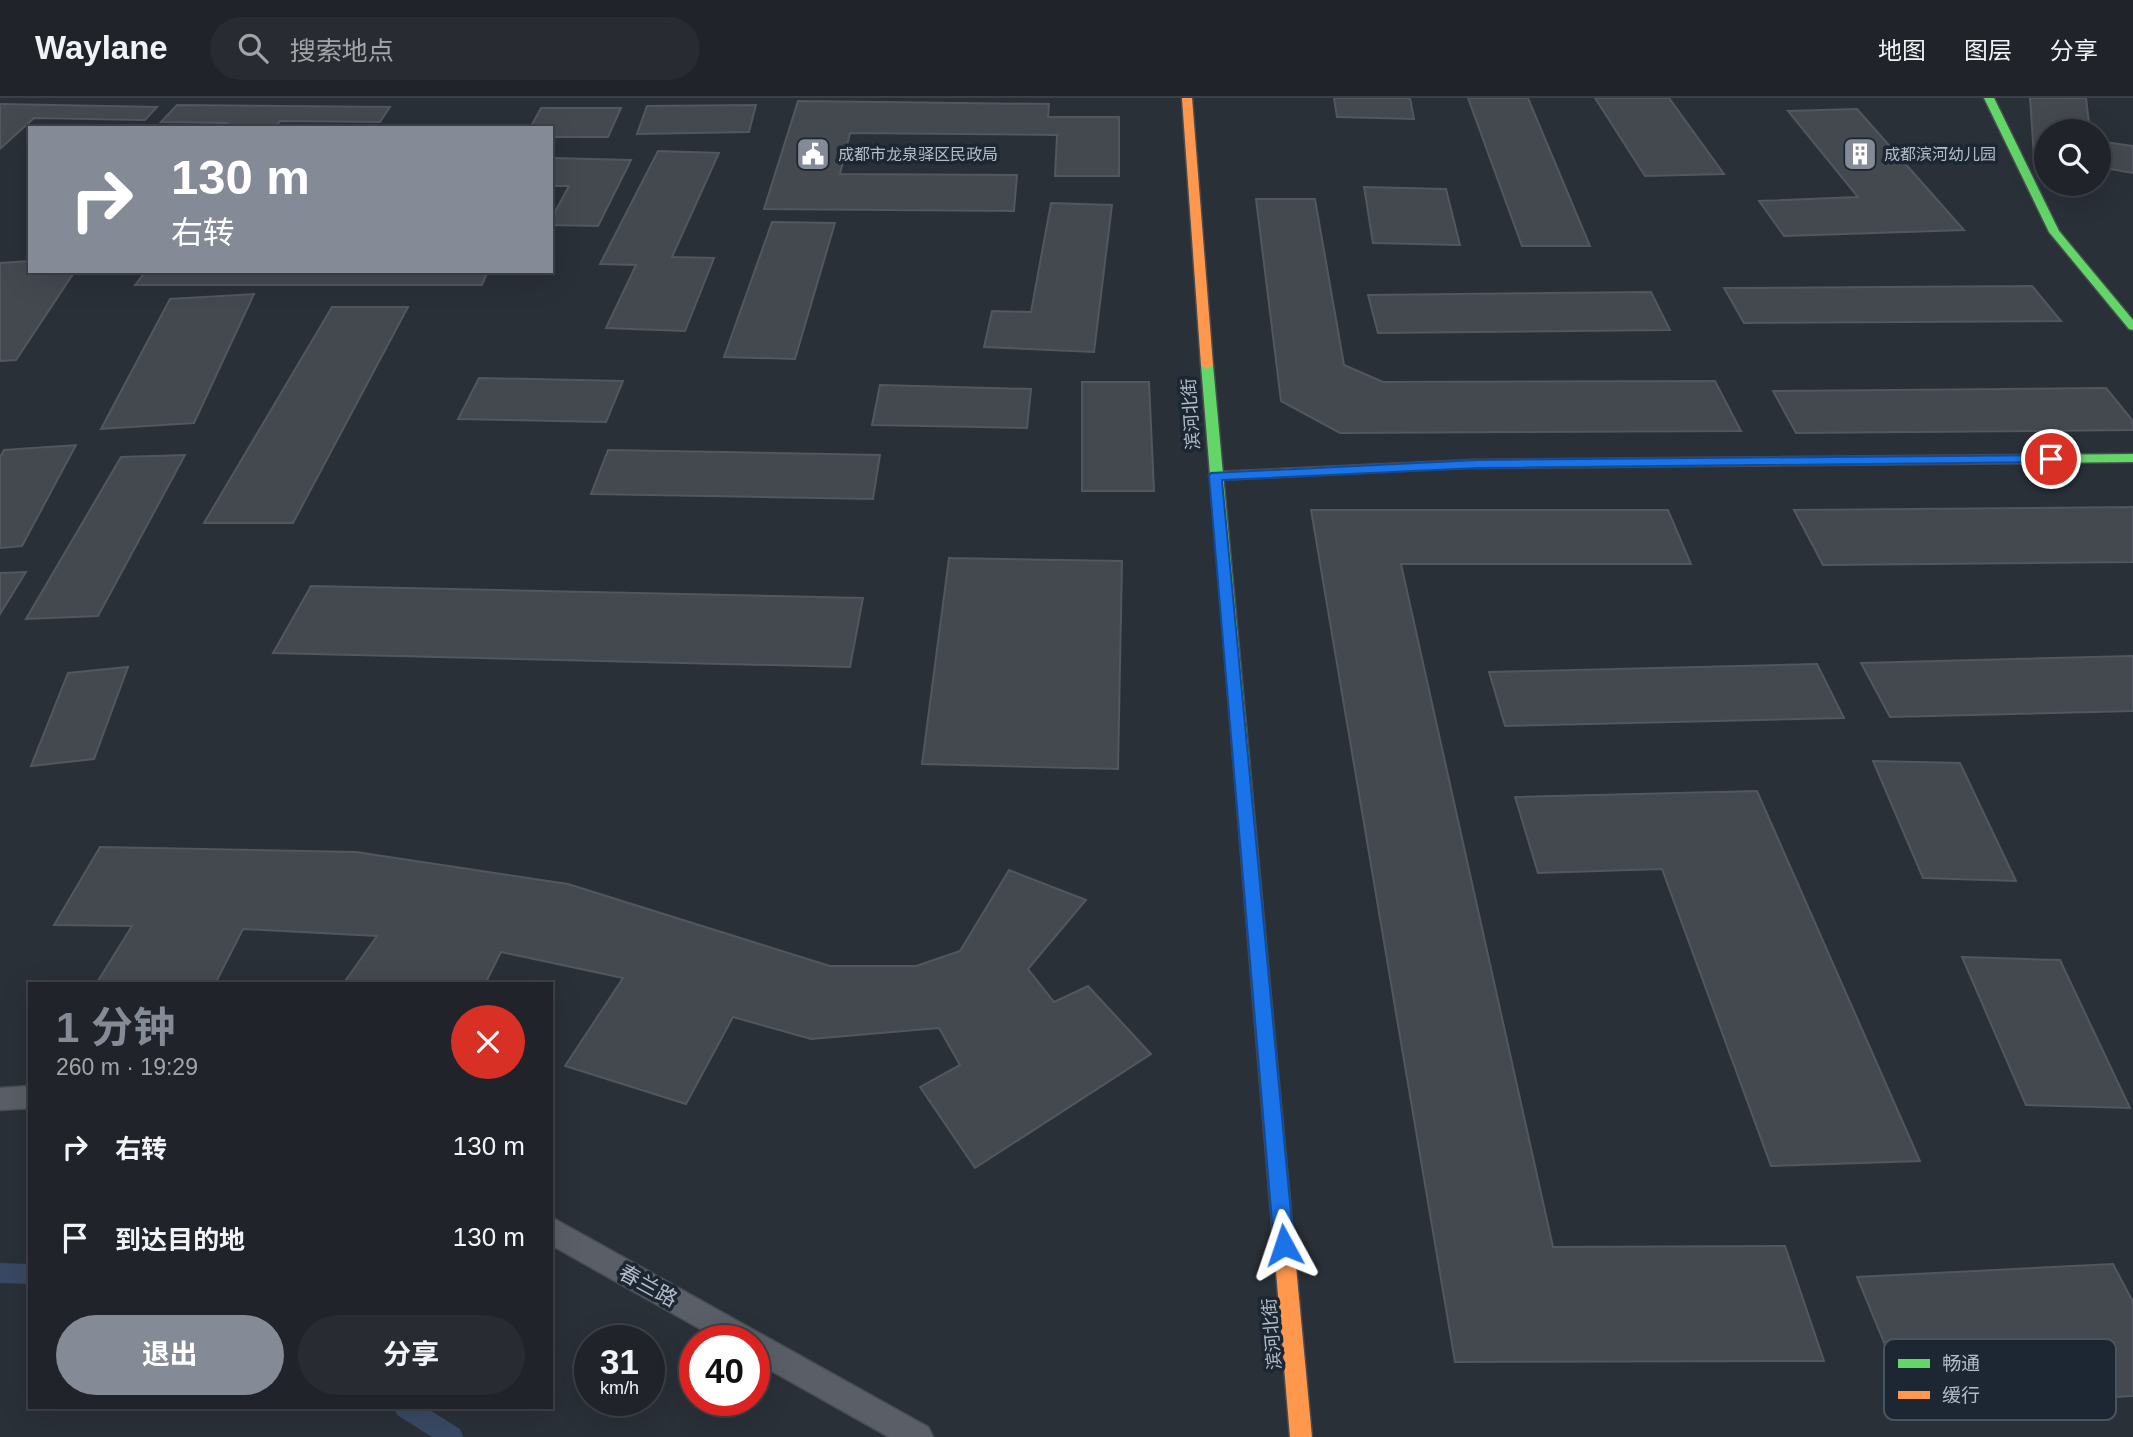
<!DOCTYPE html>
<html lang="zh">
<meta charset="utf-8">
<style>
body{margin:0;font-family:Arial,"Noto Sans SC",sans-serif;background:#282c32;color:#f1f3f6;height:100vh;display:flex;flex-direction:column;font-size:26px;white-space:nowrap}
*{box-sizing:border-box;margin:0}
p{font-size:23px;color:#a2a4a8}
.icon{flex:none;width:38px;height:38px;fill:none;stroke:currentColor;stroke-width:2;stroke-linecap:round;stroke-linejoin:round}
.map{position:relative;flex:1;overflow:hidden}
.sheet{position:absolute;left:28px;top:884px;width:525px;height:427px;display:flex;flex-direction:column;background:#20242a;border-radius:0px;box-shadow:0 7px 28px #0002,0 0 0 2px #3d4147}
.sheet>*{flex:none}
.top-card{position:absolute;left:28px;top:28px;width:525px;height:147px;border-radius:0px;box-shadow:0 7px 28px #0002,0 0 0 2px #3d4147;background:#848b96;color:#fff;overflow:hidden}
.fabs{position:absolute;left:2034px;top:21px;display:grid;gap:14px}
.fabs a{display:grid;place-items:center;width:77px;height:77px;border-radius:50%;background:#20242a;box-shadow:0 7px 28px #0002,0 0 0 2px #3d4147;font-size:35px}
.speed{position:absolute;left:574px;top:1227px;display:flex;gap:14px;font-size:35px;font-weight:700;text-align:center}
.speed>*{display:grid;place-content:center;width:91px;height:91px;border-radius:50%;background:#20242a;box-shadow:0 7px 28px #0002,0 0 0 2px #3d4147;line-height:1}
.speed small{font-size:18px;font-weight:400}
.speed .limit{border:10px solid #d22;background:#fff;color:#111}
.pin{position:absolute;display:grid;place-items:center;width:60px;height:60px;color:#fff;margin:-30px;border:4px solid #fff;border-radius:50%;box-shadow:0 2px 7px #0007}
.me{position:absolute;width:77px;margin:-38px;rotate:355deg;stroke-linejoin:round;filter:drop-shadow(0 0 5px #0008)}
.turn{display:flex;align-items:center;gap:24px;height:147px;padding:0 28px;font-size:32px}
.turn .icon{width:91px;height:91px;stroke-width:2.5}
.turn b{display:block;font-size:49px;line-height:60px}
.round{display:grid;place-items:center;flex:none;width:74px;height:74px;border-radius:37px;background:#282c32}
.head{display:flex;align-items:center;justify-content:space-between;height:119px;padding:0 28px}
h1{font-size:42px;font-weight:700;line-height:52px;color:#848b96}
.button{display:flex;gap:14px;margin-top:auto;padding:14px 28px}
.button a{flex:1;height:80px;border-radius:42px;background:#848b96;color:#fff;font-size:28px;font-weight:700;line-height:80px;text-align:center}
.button a+a{background:#282c32;color:#f1f3f6}
ul{padding:0;list-style:none}
li{display:flex;align-items:center;gap:21px;height:91px;padding:0 28px}
li div{flex:1}
li b{display:block;font-size:26px}
li em{font-style:normal}
header{display:flex;align-items:center;gap:42px;box-sizing:border-box;height:98px;padding:0 35px;background:#20242a;border-bottom:2px solid #3d4147}
header strong{font-size:33px}
nav{display:flex;gap:38px;margin-inline-start:auto;font-size:24px}
.search{width:490px;height:63px;background:#282c32;display:flex;align-items:center;gap:18px;box-sizing:border-box;padding:0 24px;border-radius:38px;color:#a2a4a8;font-size:26px}
.map>svg:first-child{display:block}
.lines{fill:none;stroke-linecap:round;stroke-linejoin:round}
.stream{fill:#384963;fill-rule:evenodd}
.building{fill:#444950;stroke:#52575f;stroke-width:2}
.lane-casing{stroke:#484c53;stroke-width:3}
.fast-casing{stroke:#484c53;stroke-width:3}
.slow-casing{stroke:#484c53;stroke-width:3}
.lane{fill:#5a5e66;fill-rule:evenodd}
.fast{fill:#63d668;fill-rule:evenodd}
.slow{fill:#ff974d;fill-rule:evenodd}
.route{fill:#1a73e8;stroke:#114b97;stroke-width:2}
.labels{text-anchor:middle;stroke-width:7;stroke-linejoin:round;paint-order:stroke}
.far-poi-label{font-size:16px;fill:#b4bcc9;stroke:#1d2633;text-anchor:start}
.street-label{font-size:18px;fill:#b4bcc9;stroke:#1d2633}
.near-street-label{font-size:21px;fill:#b4bcc9;stroke:#1d2633}
.key{fill:#1d2633;stroke:#4a5360;stroke-width:2}
.key-label{font-size:19px;fill:#b4bcc9}
</style>
<header>
<strong>Waylane</strong>
<div class="search"><svg class="icon" aria-label="search" viewBox="0 0 24 24"><circle cx="10" cy="10" r="6"/><path d="M15 15l6 6"/></svg>搜索地点</div>
<nav><a>地图</a><a>图层</a><a>分享</a></nav>
</header>
<div class="map">
<svg width="2133" height="1339" viewBox="0 0 2133 1339">
<rect width="100%" height="100%" fill="#2a3038"/>
<g class="lines">
<g class="stream">
<polygon points="0,1165 30,1166 30,1186 0,1185"/>
<polygon points="394,1309 425,1309 460,1331 463,1339 432,1339 397,1317"/>
</g>
</g>
<g class="building">
<polygon points="1334,0 1410,0 1414,21 1337,19"/>
<polygon points="1468,0 1528,0 1590,148 1522,148"/>
<polygon points="1595,0 1669,0 1724,76 1645,78"/>
<polygon points="2030,0 2086,0 2090,33 2046,33 2046,61 2034,59"/>
<polygon points="798,3 1049,6 1048,19 1119,19 1119,78 1055,78 1057,37 850,35 840,76 1017,77 1014,113 764,111"/>
<polygon points="0,6 157,9 145,22 34,20 0,51"/>
<polygon points="177,7 390,9 380,24 280,23 274,30 223,30 227,25 161,24"/>
<polygon points="756,7 749,34 637,36 647,8"/>
<polygon points="541,10 621,10 608,39 551,39 551,30 530,30"/>
<polygon points="1857,11 1964,132 1784,138 1759,103 1858,99 1788,13"/>
<polygon points="2098,43 2133,48 2133,75 2098,69"/>
<polygon points="658,53 719,55 672,159 714,160 685,233 606,230 636,167 600,166"/>
<polygon points="551,60 631,62 598,128 551,127 551,121 569,88 551,88"/>
<polygon points="1364,89 1446,91 1460,147 1373,145"/>
<polygon points="1256,101 1315,101 1344,267 1383,284 1715,283 1741,333 1340,335 1281,303"/>
<polygon points="1051,105 1112,107 1094,254 984,249 992,213 1031,214"/>
<polygon points="772,124 835,125 795,261 724,259"/>
<polygon points="30,163 30,173 75,173 16,262 0,263 0,165"/>
<polygon points="146,173 488,173 482,187 135,187"/>
<polygon points="2032,188 2061,223 1744,225 1724,190"/>
<polygon points="1651,194 1670,232 1378,235 1368,197"/>
<polygon points="254,196 194,325 101,331 170,201"/>
<polygon points="332,209 408,209 293,425 204,425"/>
<polygon points="479,280 623,283 606,324 458,321"/>
<polygon points="1082,284 1149,284 1154,393 1082,393"/>
<polygon points="880,287 1031,291 1027,330 872,327"/>
<polygon points="2106,290 2133,323 2133,332 1796,335 1773,293"/>
<polygon points="76,347 22,448 0,450 0,359 4,352"/>
<polygon points="608,352 880,357 873,401 591,396"/>
<polygon points="185,357 98,518 26,521 121,359"/>
<polygon points="2133,409 2133,464 1823,467 1794,412"/>
<polygon points="1311,412 1668,412 1691,466 1401,466 1553,1149 1785,1148 1824,1263 1455,1264"/>
<polygon points="949,460 1122,463 1118,671 922,666"/>
<polygon points="26,474 0,516 0,475"/>
<polygon points="311,488 863,500 850,569 273,555"/>
<polygon points="2133,558 2133,613 1890,619 1861,565"/>
<polygon points="1817,566 1844,620 1505,628 1489,574"/>
<polygon points="128,569 94,661 31,668 68,575"/>
<polygon points="1873,663 1960,665 2016,783 1923,780"/>
<polygon points="1757,693 1920,1063 1771,1068 1662,771 1538,775 1515,699"/>
<polygon points="100,749 356,754 568,786 830,868 916,868 960,853 1009,772 1086,802 1028,871 1054,904 1088,888 1151,956 975,1070 920,989 960,967 939,930 811,941 733,919 686,1006 565,968 623,880 501,854 485,886 343,886 377,838 243,831 215,886 96,886 132,828 54,827"/>
<polygon points="1962,859 2060,862 2130,1010 2026,1007"/>
<polygon points="2113,1166 2133,1204 2133,1298 1911,1310 1857,1179"/>
</g>
<g class="lines">
<g class="lane-casing">
<g id="lane">
<polygon points="30,988 30,1010 0,1012 0,990"/>
<polygon points="551,1119 928,1329 933,1339 889,1339 754,1263 754,1242 720,1242 551,1147"/>
</g>
</g>
<g class="fast-casing">
<g id="fast">
<polygon points="1984,0 1994,0 2059,133 2133,222 2133,232 2129,231 2049,134"/>
<polygon points="1207,263 1213,267 1271,901 1268,906 1262,909 1256,906 1253,901 1201,267"/>
<polygon points="2133,356 2133,364 1474,370 1468,366 1474,362"/>
</g>
</g>
<g class="slow-casing">
<g id="slow">
<polygon points="1182,0 1192,0 1213,267 1207,271 1201,267"/>
<polygon points="1474,362 1480,366 1479,369 1216,382 1209,378 1216,374"/>
<polygon points="1262,893 1268,896 1271,901 1312,1339 1290,1339 1253,901 1256,896"/>
</g>
</g>
<use href="#lane" class="lane"/>
<use href="#fast" class="fast"/>
<use href="#slow" class="slow"/>
</g>
<polygon class="route" points="2051,357 2056,358 2056,364 1478,370 1222,382 1294,1147 1291,1154 1284,1157 1277,1154 1274,1147 1209,378 1211,375 1478,362"/>
<defs>
<g id="civic-square" transform="scale(1.75)"><rect x="-9" y="-9" width="18" height="18" rx="4" fill="#848b96" stroke="#1d2633"/><path d="M-.6-6.5H3V-4.5H.6V-3L4-1V1h2V6H-6V1h2V-1L-.6-3ZM-1.2 2.5V6h2.4V2.5Z" fill="#fff"/></g>
<g id="building-square" transform="scale(1.75)"><rect x="-9" y="-9" width="18" height="18" rx="4" fill="#848b96" stroke="#1d2633"/><path d="M-4-6H4V6H1V3H-1V6H-4ZM-2.5-4.3h1.7v1.8h-1.7ZM.8-4.3h1.7v1.8H.8ZM-2.5-1h1.7V.8h-1.7ZM.8-1h1.7V.8H.8Z" fill="#fff"/></g>
</defs>
<g fill-rule="evenodd">
<use href="#civic-square" x="813" y="56"/>
<use href="#building-square" x="1860" y="56"/>
</g>
<g class="labels">
<g class="far-poi-label">
<text x="838" y="62">成都市龙泉驿区民政局</text>
<text x="1884" y="62">成都滨河幼儿园</text>
</g>
<g class="street-label">
<text transform="translate(1191 316) rotate(-94)" y="6">滨河北街</text>
<text transform="translate(1272 1236) rotate(-95)" y="6">滨河北街</text>
</g>
<g class="near-street-label">
<text transform="translate(648 1188) rotate(29)" y="7">春兰路</text>
</g>
</g>
<rect x="1884" y="1241" width="232" height="81" rx="10" class="key"/>
<rect x="1898" y="1261" width="32" height="9" fill="#63d668"/>
<rect x="1898" y="1293" width="32" height="8" fill="#ff974d"/>
<g class="key-label">
<text x="1942" y="1272">畅通</text>
<text x="1942" y="1304">缓行</text>
</g>
</svg>
<div class="fabs">
<a><svg class="icon" aria-label="search" viewBox="0 0 24 24"><circle cx="10" cy="10" r="6"/><path d="M15 15l6 6"/></svg></a>
</div>
<div class="speed"><div>31<small>km/h</small></div><div class="limit">40</div></div>
<div class="pin" style="left:2051px;top:361px;background:#d93025"><svg class="icon" aria-label="arrive" viewBox="0 0 24 24"><path d="M6 21V4h12l-3 4 3 4H6"/></svg></div>
<svg class="me" style="left:1284px;top:1147px" viewBox="-20 -20 40 40"><path d="M0-17L14 15 0 8-14 15z" fill="#1a73e8" stroke="#fff" stroke-width="4"/></svg>
<div class="top-card">
<div class="turn"><svg class="icon" aria-label="right" viewBox="0 0 24 24"><path d="M7 20v-9h11M14 6l5 5-5 5"/></svg><div><b>130 m</b>右转</div></div>
</div>
<section class="sheet">
<div class="head"><div><h1>1 分钟</h1><p>260 m · 19:29</p></div><a class="round" style="background:#d93025;color:#fff"><svg class="icon" aria-label="close" viewBox="0 0 24 24"><path d="M6 6l12 12M18 6L6 18"/></svg></a></div>
<ul>
<li><svg class="icon" aria-label="right" viewBox="0 0 24 24"><path d="M7 20v-9h11M14 6l5 5-5 5"/></svg><div><b>右转</b></div><em>130 m</em></li>
<li><svg class="icon" aria-label="arrive" viewBox="0 0 24 24"><path d="M6 21V4h12l-3 4 3 4H6"/></svg><div><b>到达目的地</b></div><em>130 m</em></li>
</ul>
<div class="button"><a>退出</a><a>分享</a></div>
</section>
</div>
